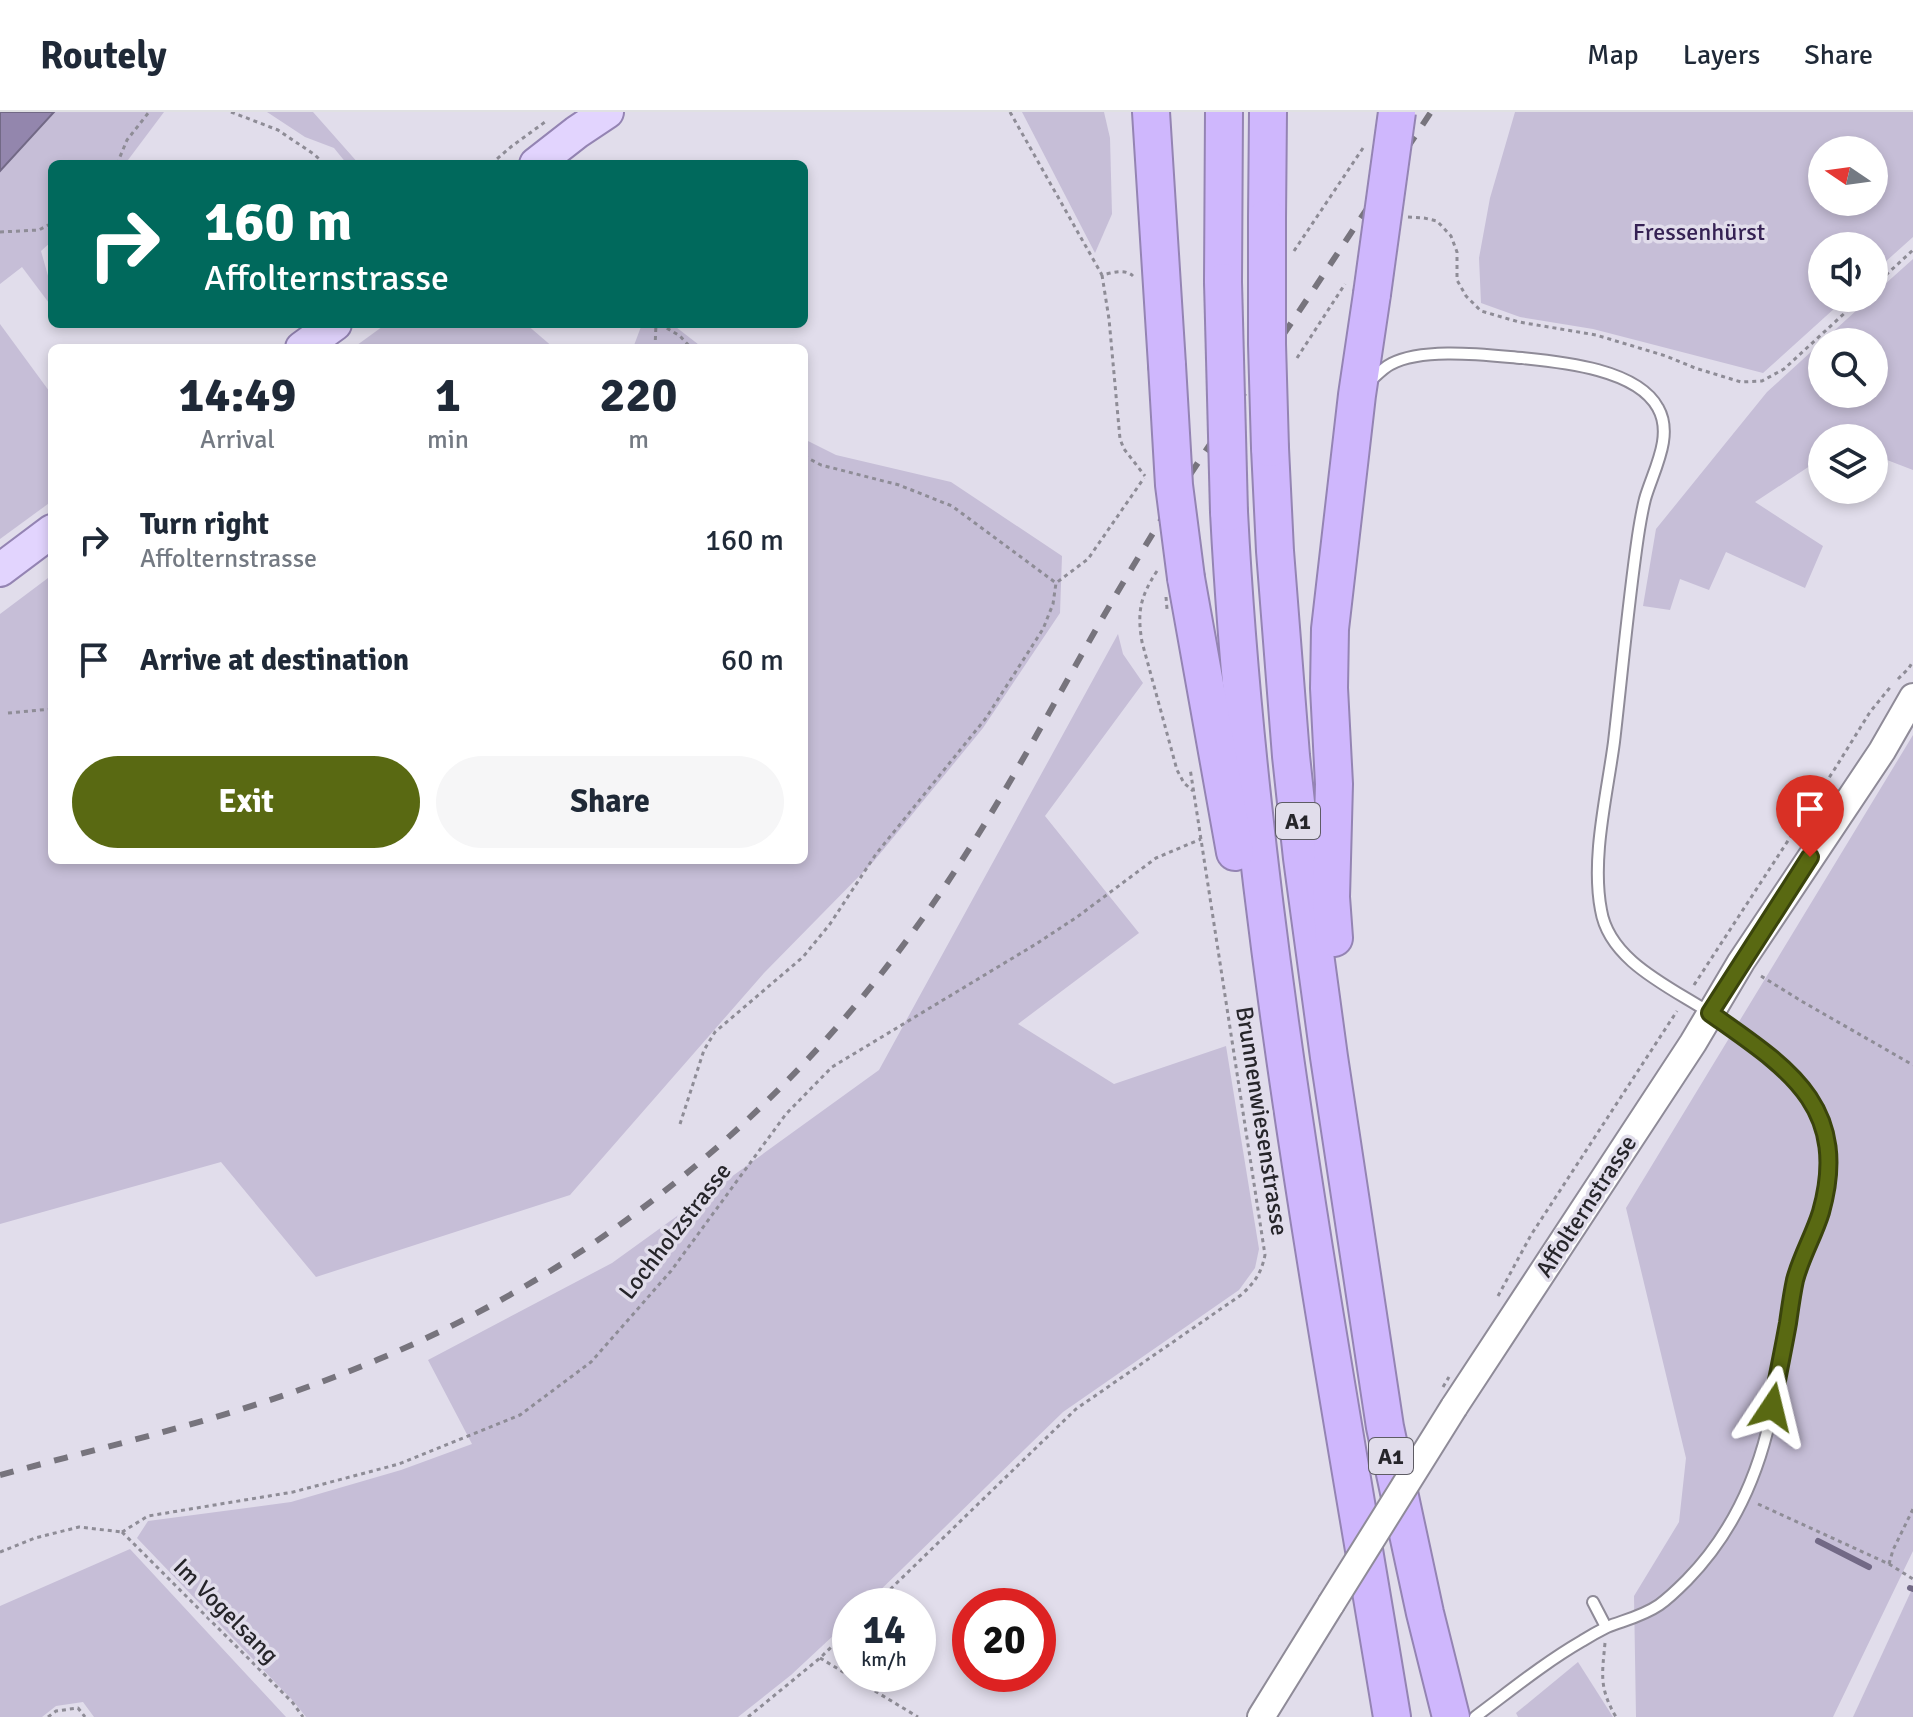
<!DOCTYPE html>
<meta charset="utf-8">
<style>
body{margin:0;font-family:Signika,sans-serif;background:#f6f6f7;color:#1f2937;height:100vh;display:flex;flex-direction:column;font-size:30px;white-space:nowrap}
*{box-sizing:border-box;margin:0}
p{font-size:26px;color:#747a83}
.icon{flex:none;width:44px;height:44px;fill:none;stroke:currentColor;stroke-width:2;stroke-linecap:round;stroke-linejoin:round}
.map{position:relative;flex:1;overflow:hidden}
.sheet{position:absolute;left:48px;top:232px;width:760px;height:520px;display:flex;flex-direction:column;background:#fff;border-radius:12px;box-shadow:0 4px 12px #0003}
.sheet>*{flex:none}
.hud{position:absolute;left:48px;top:48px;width:760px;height:168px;border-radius:12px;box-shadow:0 4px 12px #0003;background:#00695c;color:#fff;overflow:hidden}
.needle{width:52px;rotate:283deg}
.buttons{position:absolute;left:1808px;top:24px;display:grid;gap:16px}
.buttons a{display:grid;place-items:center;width:80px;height:80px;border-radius:50%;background:#fff;box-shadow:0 4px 12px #0003;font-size:40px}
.speed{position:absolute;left:832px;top:1476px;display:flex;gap:16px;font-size:40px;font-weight:700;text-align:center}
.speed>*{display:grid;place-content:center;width:104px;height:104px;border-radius:50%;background:#fff;box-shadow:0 4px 12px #0003;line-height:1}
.speed small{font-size:20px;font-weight:400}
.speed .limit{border:12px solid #d22;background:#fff;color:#111}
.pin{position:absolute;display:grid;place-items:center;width:68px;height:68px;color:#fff;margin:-82px -34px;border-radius:50% 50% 50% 0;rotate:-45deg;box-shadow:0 0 8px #0007}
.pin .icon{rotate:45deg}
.me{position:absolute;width:88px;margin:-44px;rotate:10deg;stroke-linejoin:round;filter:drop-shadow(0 0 6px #0008)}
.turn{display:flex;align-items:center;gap:28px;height:168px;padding:0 24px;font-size:36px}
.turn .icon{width:104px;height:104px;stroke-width:2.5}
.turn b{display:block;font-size:56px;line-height:68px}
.eta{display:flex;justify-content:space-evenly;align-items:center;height:136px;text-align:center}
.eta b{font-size:48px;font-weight:700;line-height:56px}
.button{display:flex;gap:16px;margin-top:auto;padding:16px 24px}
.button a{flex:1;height:92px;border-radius:48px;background:#596912;color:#fff;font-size:32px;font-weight:700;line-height:92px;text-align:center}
.button a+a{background:#f6f6f7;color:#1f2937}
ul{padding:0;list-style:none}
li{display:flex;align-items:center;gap:24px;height:120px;padding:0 24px}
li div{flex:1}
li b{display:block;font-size:30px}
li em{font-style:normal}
header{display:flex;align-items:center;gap:48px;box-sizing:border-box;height:112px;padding:0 40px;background:#fff;border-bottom:2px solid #e0e1e3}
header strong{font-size:38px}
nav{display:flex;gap:44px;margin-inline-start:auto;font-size:28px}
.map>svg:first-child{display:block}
.green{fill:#c6bed7;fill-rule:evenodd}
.water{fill:#9386ad;stroke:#726986;stroke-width:2}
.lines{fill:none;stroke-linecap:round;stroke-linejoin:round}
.stream{stroke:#726986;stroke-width:6}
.service-casing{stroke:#8f8b98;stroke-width:14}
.tertiary-casing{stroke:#8f8b98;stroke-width:30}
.primary-casing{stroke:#9484b3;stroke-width:36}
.motorway-casing{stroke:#9484b3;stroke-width:40}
.path{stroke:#8e8c96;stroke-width:3;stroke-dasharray:4 4;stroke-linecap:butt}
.service{stroke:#fff;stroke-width:10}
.tertiary{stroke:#fff;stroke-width:26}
.primary{stroke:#e2d4fe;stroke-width:32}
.motorway{stroke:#cfb7fd;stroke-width:36}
.rail{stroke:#77747d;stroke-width:6;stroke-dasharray:14 14;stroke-linecap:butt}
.tertiary-bridge-casing{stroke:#8f8b98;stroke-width:30;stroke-linecap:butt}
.motorway-bridge-casing{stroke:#9484b3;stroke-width:40;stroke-linecap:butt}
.path-bridge{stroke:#8e8c96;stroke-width:3;stroke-dasharray:4 4;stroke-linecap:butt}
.tertiary-bridge{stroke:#fff;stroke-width:26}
.motorway-bridge{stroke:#cfb7fd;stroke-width:36}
.route-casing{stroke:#3a440c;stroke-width:20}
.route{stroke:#596912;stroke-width:14}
.labels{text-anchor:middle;stroke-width:7;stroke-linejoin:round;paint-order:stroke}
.shield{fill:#e1ddeb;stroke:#5e5c64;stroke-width:2}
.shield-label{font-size:22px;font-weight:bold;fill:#26252a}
.park-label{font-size:24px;fill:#352153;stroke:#e1ddeb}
.street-label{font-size:24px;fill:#26252a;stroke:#e1ddeb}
</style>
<header>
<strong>Routely</strong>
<nav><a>Map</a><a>Layers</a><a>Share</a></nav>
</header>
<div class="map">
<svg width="1913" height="1605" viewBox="0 0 1913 1605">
<rect width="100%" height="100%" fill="#e1ddeb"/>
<g class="green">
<polygon points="0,0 164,0 125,52 52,52 52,129 41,139 52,178 52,195 22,155 0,172"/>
<polygon points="267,0 313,0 359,52 347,52 334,36 305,25"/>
<polygon points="1022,0 1104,0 1110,26 1112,102 1095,141"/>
<path d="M 1515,0 L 1913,0 L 1913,125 L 1874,160 L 1874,134 L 1822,134 L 1822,186 L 1846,186 L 1763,261 L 1593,217 L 1520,205 L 1481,191 L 1479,146 L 1490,86 ZM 1822,38 L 1874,38 L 1874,90 L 1822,90 Z"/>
<path d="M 1913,147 L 1913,358 L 1874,343 L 1874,326 L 1822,326 L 1822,346 L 1755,390 L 1823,434 L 1805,476 L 1726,440 L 1709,478 L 1680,467 L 1670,498 L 1643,494 L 1656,417 L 1767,280 L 1870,186 L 1874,186 L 1874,182 ZM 1822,230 L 1874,230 L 1874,282 L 1822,282 Z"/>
<polygon points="0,212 52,283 52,389 0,427"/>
<polygon points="386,212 526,212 554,236 353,236"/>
<polygon points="642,212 672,212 703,236 633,236"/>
<polygon points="804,327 836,343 951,370 1062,444 1060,501 983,616 874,749 764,861 570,1083 316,1165 221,1050 0,1112 0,502 52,463 52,748 804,748"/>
<polygon points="1118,522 1123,542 1143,571 1045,704 1139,821 1018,912 1114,972 1226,934 1259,1137 1255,1156 1239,1178 1063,1300 864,1494 850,1494 850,1508 791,1563 738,1605 306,1605 294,1590 137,1426 148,1409 291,1390 401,1358 472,1332 428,1248 612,1151 879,958"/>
<polygon points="1913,623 1913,1439 1833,1605 1636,1605 1634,1484 1679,1410 1686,1346 1626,1096"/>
<polygon points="130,1437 286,1605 94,1605 83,1590 56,1594 42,1605 0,1605 0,1494"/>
<polygon points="1913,1475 1913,1605 1853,1605"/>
<polygon points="1578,1550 1613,1605 1518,1605 1516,1601"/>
</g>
<polygon class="water" points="0,0 54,0 0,59"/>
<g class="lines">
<g class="stream">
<polyline points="1818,1429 1869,1455"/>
<polyline points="1910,1476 1913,1477"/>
</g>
<g class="service-casing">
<g id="service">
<path d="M 1369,270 C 1376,264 1383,256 1391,252 C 1423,235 1486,243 1522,246 C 1562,250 1637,257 1658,296 C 1674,324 1653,359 1645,387 C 1642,399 1640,411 1638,424 C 1628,492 1622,561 1614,630 C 1607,683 1591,746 1601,798 C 1609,848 1668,874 1707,899 C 1737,919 1781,947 1803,975 C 1830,1011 1833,1058 1820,1101 C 1813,1125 1800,1147 1795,1172 C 1784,1221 1780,1272 1767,1320 C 1753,1375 1727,1427 1687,1468 C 1679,1476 1669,1486 1659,1493 C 1643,1504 1625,1508 1607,1515 C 1599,1519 1590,1524 1582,1529 C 1544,1551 1510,1579 1475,1605"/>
<polyline points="1593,1490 1606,1515"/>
</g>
</g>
<g class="tertiary-casing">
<g id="tertiary">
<polyline points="1454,1295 1693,931 1741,850 1882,639 1913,585"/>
<polyline points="1261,1605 1331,1492"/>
</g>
</g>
<g class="primary-casing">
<g id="primary">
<polyline points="536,52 577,20 607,0"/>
<polyline points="302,236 335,212"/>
<polyline points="0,458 52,419"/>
</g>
</g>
<g class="motorway-casing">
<g id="motorway">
<polyline points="1151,0 1167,253"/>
<polyline points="1267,106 1268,0"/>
<polyline points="1223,170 1224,0"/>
<polyline points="1270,336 1275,439 1291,644 1302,746 1329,945 1385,1315 1425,1501 1451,1605"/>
<path d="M 1229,400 C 1250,806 1326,1205 1392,1605"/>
<polyline points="1186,466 1235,740"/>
<polyline points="1334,826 1331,785 1334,672 1329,576 1330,517 1357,283 1372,182"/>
</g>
</g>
<g class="path">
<polyline points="231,0 278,18 315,43 324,52"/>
<path d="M 1010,0 L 1102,163 C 1112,161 1124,156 1133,164"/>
<polyline points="117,52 127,28 149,0"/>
<polyline points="491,52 512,34 545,10"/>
<polyline points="1408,105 1424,106 1437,109 1451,124 1457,140 1457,168 1466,184 1481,199 1519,210 1596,223 1666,244 1695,256 1741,270 1762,269 1784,257 1861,186"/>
<polyline points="0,120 39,118 52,111"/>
<polyline points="1294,139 1363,36"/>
<polyline points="1102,163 1109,207 1120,327 1124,337 1145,364"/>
<polyline points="1874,174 1913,138"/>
<polyline points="660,212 680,224 691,236"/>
<polyline points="655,236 656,212"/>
<polyline points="1297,246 1345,172"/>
<polyline points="804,344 821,353 899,373 952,394 1056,471"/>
<path d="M 1157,459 C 1140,485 1137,500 1142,530 L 1177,658 L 1184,671 L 1193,679"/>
<polyline points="1898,567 1909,556 1913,549"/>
<polyline points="8,601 52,597"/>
<polyline points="1761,864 1803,890 1913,953"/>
<polyline points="1694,873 1836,655 1870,600 1892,573"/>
<polyline points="680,1012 704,938 715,920 803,845 830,812 876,742 986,606 1043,517 1053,492 1056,471 1088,447 1144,366"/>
<polyline points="1498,1184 1531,1123 1677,899"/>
<polyline points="1758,1392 1889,1452 1913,1467"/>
<polyline points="122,1420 148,1404 293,1380 399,1352 520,1303 591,1250 671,1159 786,1002 832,955 1036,832 1077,805 1156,746 1201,727"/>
<polyline points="122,1420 293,1591 303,1605"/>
<polyline points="0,1440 35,1426 79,1415 122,1420"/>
<polyline points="1889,1452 1893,1438 1913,1397"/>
<path d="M 873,1494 L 1076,1297 L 1241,1183 C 1255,1170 1261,1162 1265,1143 L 1190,656"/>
<path d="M 1605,1531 C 1602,1563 1599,1576 1616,1605"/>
<polyline points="820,1546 918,1605"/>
<polyline points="48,1605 56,1599 78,1596 85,1605"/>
<polyline points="748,1605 820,1546 850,1517"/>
</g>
<use href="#service" class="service"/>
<use href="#tertiary" class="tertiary"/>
<use href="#primary" class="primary"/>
<use href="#motorway" class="motorway"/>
<path class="rail" d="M 0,1363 C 100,1336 201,1313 299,1278 C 364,1255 427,1228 488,1195 C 674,1095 830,947 947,771 C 1018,665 1074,550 1141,441 C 1178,379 1219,319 1259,259 C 1317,173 1374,86 1431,0"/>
<g class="tertiary-bridge-casing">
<polyline id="tertiary-bridge" points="1331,1492 1454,1295"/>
</g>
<g class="motorway-bridge-casing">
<g id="motorway-bridge">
<polyline points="1267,106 1267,232 1270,336"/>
<polyline points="1223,170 1229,400"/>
<polyline points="1372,182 1397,0"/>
<polyline points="1167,253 1174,373 1186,466"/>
</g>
</g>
<g class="path-bridge">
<polyline points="1166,485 1167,497"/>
<polyline points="1443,1275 1449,1265"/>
</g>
<use href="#tertiary-bridge" class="tertiary-bridge"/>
<use href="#motorway-bridge" class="motorway-bridge"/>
</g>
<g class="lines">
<g class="route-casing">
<path id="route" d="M 1772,1295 C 1777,1267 1783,1239 1788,1211 C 1790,1197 1792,1182 1795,1168 C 1801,1145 1814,1123 1821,1100 C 1851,993 1786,955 1710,901 L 1810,745"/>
</g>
<use href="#route" class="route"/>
</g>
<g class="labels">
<g class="shield">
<rect x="1276" y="691" width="44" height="36" rx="6"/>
<rect x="1369" y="1326" width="44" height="36" rx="6"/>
</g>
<g class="shield-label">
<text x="1298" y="717">A1</text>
<text x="1391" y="1352">A1</text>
</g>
<g class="park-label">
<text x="1699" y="128">Fressenhürst</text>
</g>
<g class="street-label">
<text transform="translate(1262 1009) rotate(81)" y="8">Brunnenwiesenstrasse</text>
<text transform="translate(1586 1094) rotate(-57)" y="8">Affolternstrasse</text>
<text transform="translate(675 1119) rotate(-52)" y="8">Lochholzstrasse</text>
<text transform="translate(226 1499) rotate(45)" y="8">Im Vogelsang</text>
</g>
</g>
</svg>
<div class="buttons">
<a><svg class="needle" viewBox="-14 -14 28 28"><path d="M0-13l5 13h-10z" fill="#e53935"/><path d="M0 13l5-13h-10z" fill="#747a83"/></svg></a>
<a><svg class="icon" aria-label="sound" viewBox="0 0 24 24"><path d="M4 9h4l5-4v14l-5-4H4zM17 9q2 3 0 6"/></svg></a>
<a><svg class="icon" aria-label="search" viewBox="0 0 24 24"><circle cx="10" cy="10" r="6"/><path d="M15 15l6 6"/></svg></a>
<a><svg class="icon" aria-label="layers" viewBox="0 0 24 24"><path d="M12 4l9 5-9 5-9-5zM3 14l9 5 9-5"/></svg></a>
</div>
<div class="speed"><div>14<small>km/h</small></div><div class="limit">20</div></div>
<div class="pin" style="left:1810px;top:745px;background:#d93025"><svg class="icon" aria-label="arrive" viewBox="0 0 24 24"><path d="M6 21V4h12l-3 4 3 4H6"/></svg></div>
<svg class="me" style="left:1772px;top:1295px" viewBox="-20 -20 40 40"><path d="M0-17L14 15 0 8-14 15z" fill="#596912" stroke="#fff" stroke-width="4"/></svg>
<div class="hud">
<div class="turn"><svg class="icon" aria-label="right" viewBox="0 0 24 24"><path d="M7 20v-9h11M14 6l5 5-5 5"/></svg><div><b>160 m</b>Affolternstrasse</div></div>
</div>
<section class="sheet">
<div class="eta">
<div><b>14:49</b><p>Arrival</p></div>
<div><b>1</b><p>min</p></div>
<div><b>220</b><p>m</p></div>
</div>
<ul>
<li><svg class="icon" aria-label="right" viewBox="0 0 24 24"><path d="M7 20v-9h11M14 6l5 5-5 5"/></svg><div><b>Turn right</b><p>Affolternstrasse</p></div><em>160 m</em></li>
<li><svg class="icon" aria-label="arrive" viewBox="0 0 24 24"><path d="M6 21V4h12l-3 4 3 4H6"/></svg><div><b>Arrive at destination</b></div><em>60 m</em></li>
</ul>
<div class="button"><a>Exit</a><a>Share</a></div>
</section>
</div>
